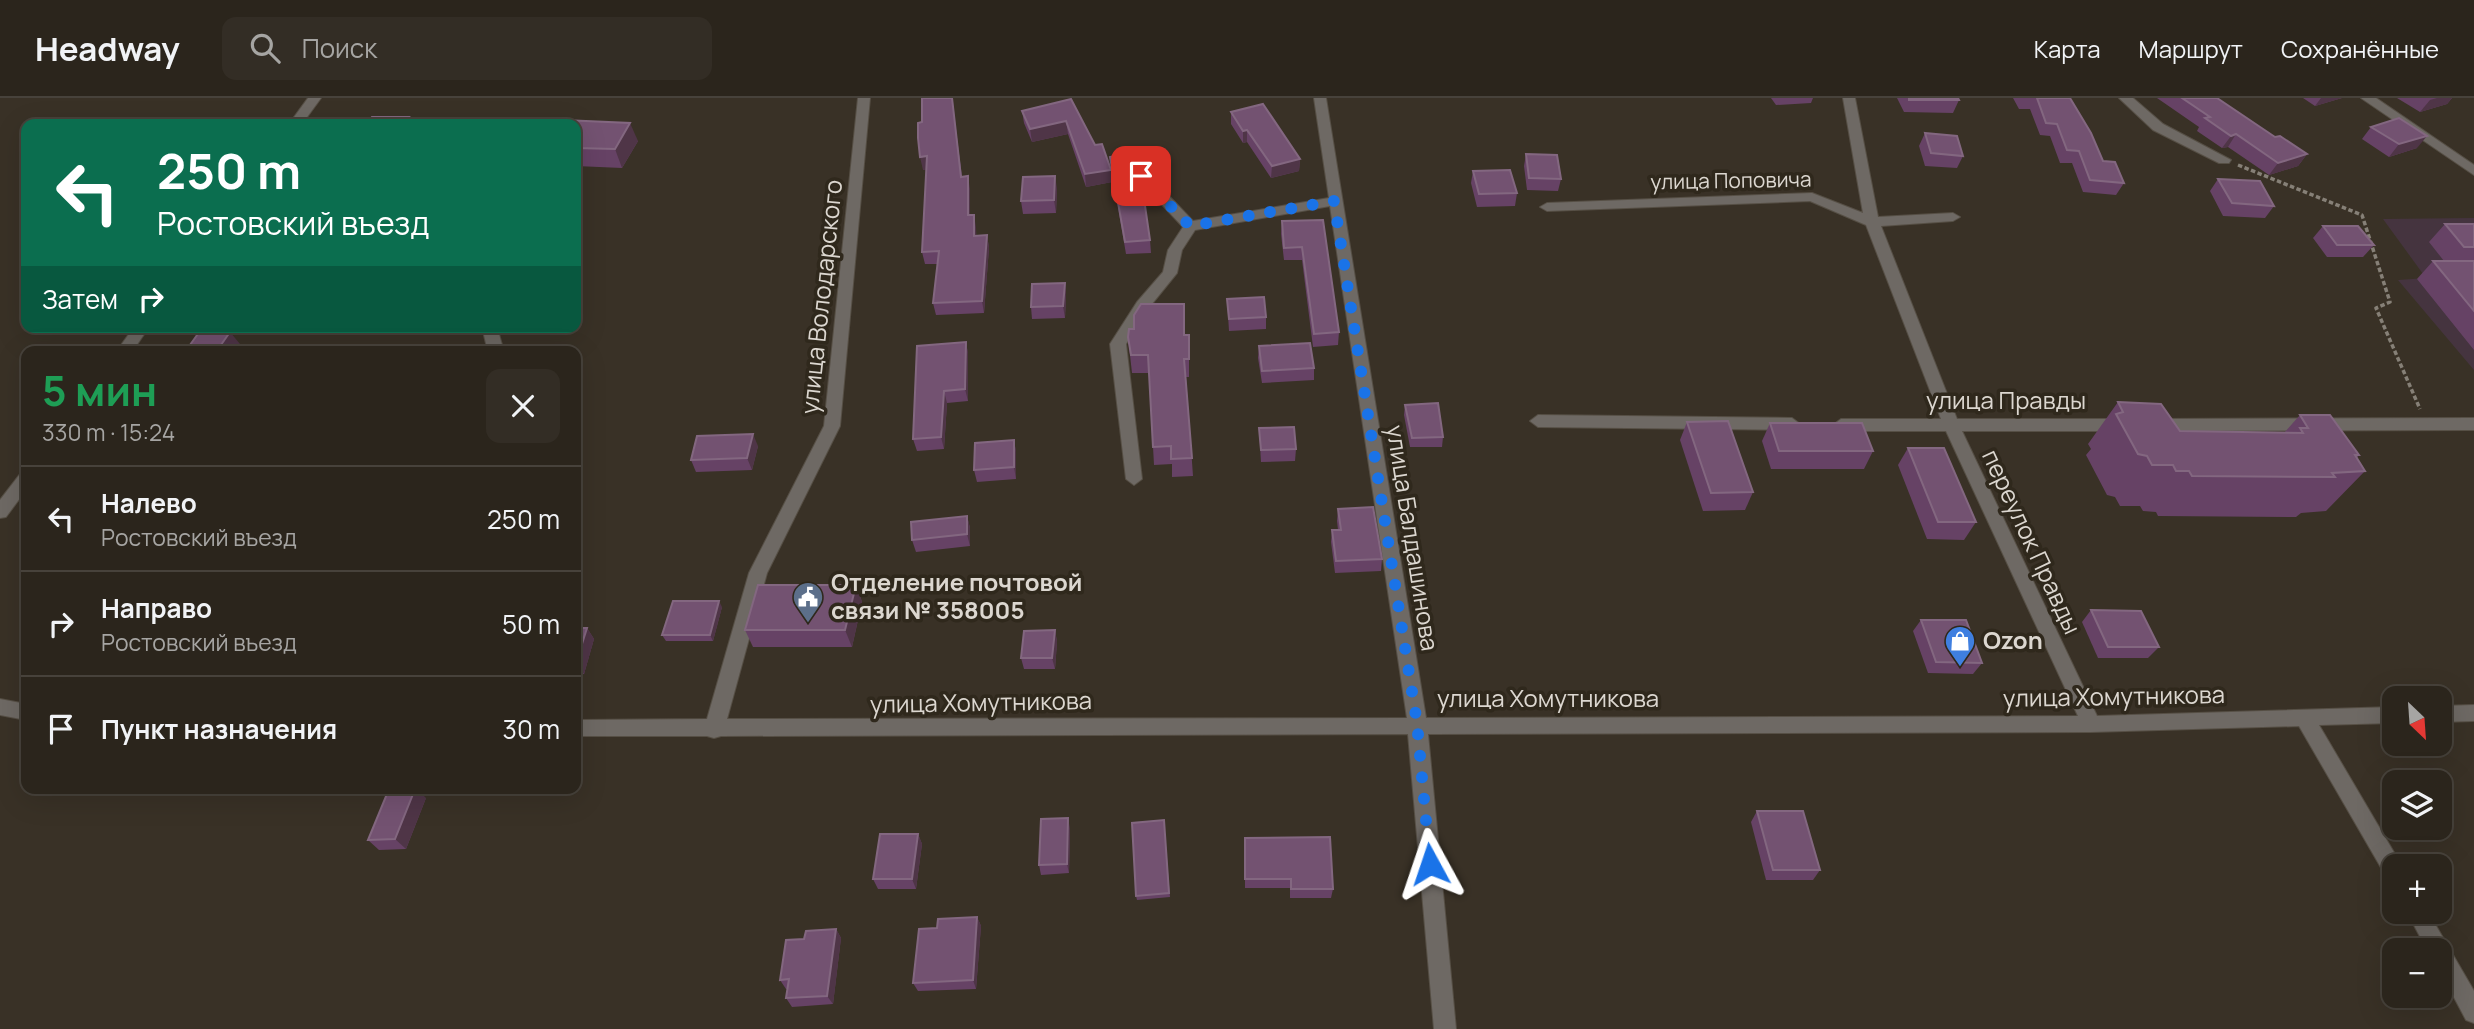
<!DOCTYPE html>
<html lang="ru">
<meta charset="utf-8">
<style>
body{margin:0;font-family:Manrope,sans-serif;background:#332d25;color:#f1f3f6;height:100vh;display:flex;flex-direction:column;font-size:26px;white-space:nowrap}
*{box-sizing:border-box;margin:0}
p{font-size:23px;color:#a6a5a3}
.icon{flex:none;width:38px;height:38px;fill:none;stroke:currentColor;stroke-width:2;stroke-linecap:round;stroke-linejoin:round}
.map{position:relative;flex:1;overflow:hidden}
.details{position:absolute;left:21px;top:248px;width:560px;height:448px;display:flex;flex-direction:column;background:#2b251c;border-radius:14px;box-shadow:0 7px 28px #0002,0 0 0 2px #47423b}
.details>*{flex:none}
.hud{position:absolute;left:21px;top:21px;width:560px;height:214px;border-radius:14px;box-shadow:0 7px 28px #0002,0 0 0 2px #47423b;background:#0b6e4f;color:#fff;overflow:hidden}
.needle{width:46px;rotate:155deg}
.controls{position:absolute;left:2382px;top:588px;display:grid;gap:14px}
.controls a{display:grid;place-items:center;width:70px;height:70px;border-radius:14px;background:#2b251c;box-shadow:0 7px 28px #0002,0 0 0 2px #47423b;font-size:35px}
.pin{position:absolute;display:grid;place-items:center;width:60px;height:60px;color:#fff;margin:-30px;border-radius:14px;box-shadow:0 4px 10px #0006}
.me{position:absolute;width:77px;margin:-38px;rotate:355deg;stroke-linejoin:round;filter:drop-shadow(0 0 5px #0008)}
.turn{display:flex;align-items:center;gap:24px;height:147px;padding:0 21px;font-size:32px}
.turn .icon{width:91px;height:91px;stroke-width:2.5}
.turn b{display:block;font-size:49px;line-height:60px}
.then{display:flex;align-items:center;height:66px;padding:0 21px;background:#0003;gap:14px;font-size:26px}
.round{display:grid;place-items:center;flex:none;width:74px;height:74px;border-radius:14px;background:#332d25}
.overview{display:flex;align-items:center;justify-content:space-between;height:119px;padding:0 21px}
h1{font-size:42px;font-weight:700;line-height:52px;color:#1e9e55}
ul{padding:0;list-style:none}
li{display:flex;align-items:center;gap:21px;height:105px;padding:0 21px;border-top:2px solid #47423b}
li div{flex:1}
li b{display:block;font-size:26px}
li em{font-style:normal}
header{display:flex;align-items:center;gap:42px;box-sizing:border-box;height:98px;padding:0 35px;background:#2b251c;border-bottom:2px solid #47423b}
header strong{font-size:33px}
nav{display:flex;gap:38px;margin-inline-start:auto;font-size:24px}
.search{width:490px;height:63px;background:#332d25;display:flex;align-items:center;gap:18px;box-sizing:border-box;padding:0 24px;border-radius:14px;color:#a6a5a3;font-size:26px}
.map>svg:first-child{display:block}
.education{fill:#45343f}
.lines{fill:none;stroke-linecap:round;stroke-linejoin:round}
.minor-casing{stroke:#564f45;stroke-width:2}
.path{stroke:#868077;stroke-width:3.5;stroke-dasharray:4.5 2.5;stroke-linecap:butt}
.minor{fill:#6e6964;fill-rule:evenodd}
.wall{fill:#664265}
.shaded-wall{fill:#4f3547}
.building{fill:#735271;stroke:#836780;stroke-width:2}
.route{stroke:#1a73e8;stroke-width:12;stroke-dasharray:0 21.6}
.labels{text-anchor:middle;stroke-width:7;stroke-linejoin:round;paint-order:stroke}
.far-street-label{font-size:21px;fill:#dcd7d0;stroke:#2f281c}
.street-label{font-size:24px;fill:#dcd7d0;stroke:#2f281c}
.poi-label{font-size:24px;font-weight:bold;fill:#dcd7d0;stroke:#2f281c;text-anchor:start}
</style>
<header>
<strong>Headway</strong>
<div class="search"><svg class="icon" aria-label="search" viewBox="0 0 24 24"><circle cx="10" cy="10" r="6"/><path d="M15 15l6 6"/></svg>Поиск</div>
<nav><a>Карта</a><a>Маршрут</a><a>Сохранённые</a></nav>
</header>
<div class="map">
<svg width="2474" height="931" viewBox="0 0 2474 931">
<rect width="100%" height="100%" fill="#393126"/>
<polygon class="education" points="2474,120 2474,272 2398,182 2426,180 2383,121"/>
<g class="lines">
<g class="minor-casing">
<g id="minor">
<polygon points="308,0 321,0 302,26 289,26"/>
<polygon points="858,0 870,0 840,328 767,475 727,621 1407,620 1330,108 1195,132 1182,152 1177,175 1147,212 1126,246 1142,381 1134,387 1126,381 1110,246 1137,204 1163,174 1168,152 1183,129 1134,77 1136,74 1146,74 1193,123 1329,100 1314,0 1326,0 1426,620 2078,618 1946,333 1841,333 1833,327 1841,321 1941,321 1866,127 1810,103 1547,113 1540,109 1547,105 1812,95 1863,115 1843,0 1855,0 1878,119 1953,115 1960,119 1953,123 1881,128 1957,321 2124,321 2132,327 2124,333 1962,333 2097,618 2394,609 2394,625 2319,627 2402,768 2394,768 2394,783 2387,780 2299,628 2091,634 1428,636 1456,931 1434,931 1408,636 721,638 714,640 707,638 576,638 576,622 707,621 749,475 824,328"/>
<polygon points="2119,0 2133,0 2163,26 2231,62 2229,65 2219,65 2153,32"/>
<polygon points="2361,0 2376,0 2474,67 2474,77"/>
<polygon points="134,229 149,229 132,254 116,254"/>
<polygon points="482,229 497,229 504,254 488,254"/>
<polygon points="1538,317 1792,320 1800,326 1792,332 1538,329 1530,323"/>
<polygon points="2474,320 2474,332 2152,333 2144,327 2152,321"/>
<polygon points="26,374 26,392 6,419 0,420 0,402 20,376"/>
<polygon points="0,601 26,606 26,622 0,617"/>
<polygon points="2474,607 2474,623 2440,624 2440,608"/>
<polygon points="2407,814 2428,814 2474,893 2474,925 2466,922 2440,873 2440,852 2427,852"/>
</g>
</g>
<polyline class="path" points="2238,67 2362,117 2390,204 2376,210 2420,311"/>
<use href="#minor" class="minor"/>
</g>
<g class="wall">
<polygon points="952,0 962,79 970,91 970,117 974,117 976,138 987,137 989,150 984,215 936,217 933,205 938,166 925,166 922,154 927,71 923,72 922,24"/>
<polygon points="1771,0 1813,0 1811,5 1776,7"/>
<polygon points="1897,0 1958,0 1959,2 1953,15 1904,14"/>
<polygon points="2013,0 2070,0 2103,63 2124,85 2116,97 2083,94 2072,65 2060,65 2050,38 2040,37 2030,11 2019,11"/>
<polygon points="2157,0 2217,0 2275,39 2307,56 2298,68 2269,77 2228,49 2222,50 2197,33 2199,29"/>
<polygon points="2303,0 2342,0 2315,8"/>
<polygon points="2397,0 2452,0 2447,6 2420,14"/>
<polygon points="1071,1 1095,47 1111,71 1110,59 1150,142 1151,155 1126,156 1112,74 1112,84 1086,89 1068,36 1032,44 1024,25 1022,13"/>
<polygon points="1231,14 1300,61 1299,73 1271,80 1247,44 1243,45 1231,26"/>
<polygon points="576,26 638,43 622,70 576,68"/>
<polygon points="2371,29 2417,50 2389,59 2362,41"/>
<polygon points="1925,35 1963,58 1957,70 1925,68 1919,48"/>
<polygon points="1526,56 1561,81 1558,93 1527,92 1524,68"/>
<polygon points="1473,73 1517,95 1515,108 1477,109 1471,85"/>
<polygon points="2218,81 2274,108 2265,120 2223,118 2210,93"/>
<polygon points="1057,90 1056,115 1023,116 1021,103"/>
<polygon points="1323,122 1339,234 1338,247 1313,249 1302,162 1284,162 1281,136 1282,123"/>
<polygon points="2445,126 2474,126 2474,252 2417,181 2433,163 2444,163 2429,144"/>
<polygon points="2323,128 2374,147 2363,159 2327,159 2313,140"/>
<polygon points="1065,185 1066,197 1065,220 1032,221 1031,209"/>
<polygon points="1227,201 1266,219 1266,231 1229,233"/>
<polygon points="1189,237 1189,279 1186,279 1193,378 1172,379 1172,366 1154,367 1149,275 1132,275 1128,239"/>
<polygon points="966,244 968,256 968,303 947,305 944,351 917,353 913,341"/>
<polygon points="1259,248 1314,270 1314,282 1262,285 1258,260"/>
<polygon points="2118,304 2180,333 2284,335 2300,317 2359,357 2357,360 2365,373 2326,413 2301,415 2296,419 2158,418 2156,414 2143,413 2140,408 2120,408 2115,399 2107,397 2086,357 2091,351 2088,346"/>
<polygon points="1405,307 1443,339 1442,349 1410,349 1404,317"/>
<polygon points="1687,324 1753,394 1745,412 1703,413 1680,342"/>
<polygon points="1770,325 1873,353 1864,371 1771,371 1762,343"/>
<polygon points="1259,330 1296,351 1295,363 1261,364"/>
<polygon points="1014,342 1016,354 1016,381 977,384 974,372"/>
<polygon points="758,348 752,372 696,374 691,362"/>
<polygon points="1908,350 1976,424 1964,442 1927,441 1898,367"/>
<polygon points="1338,411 1382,461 1381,473 1335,475 1331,444 1332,432 1338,432 1337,423"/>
<polygon points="967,418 970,430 970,448 916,454 912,442"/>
<polygon points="856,487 862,504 852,549 753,549 745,532"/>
<polygon points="722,509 713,543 666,543 662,537"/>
<polygon points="2091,512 2159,549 2148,560 2098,560 2082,524"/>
<polygon points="1921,522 1982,565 1973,576 1928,575 1913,533"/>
<polygon points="576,530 587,530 594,541 584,576 576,577"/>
<polygon points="1055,532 1057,544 1055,571 1024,571 1021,560"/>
<polygon points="426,700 406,751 379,752 368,742"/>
<polygon points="1757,713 1820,772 1813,782 1766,782 1751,724"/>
<polygon points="1164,722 1170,799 1137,802 1136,798"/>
<polygon points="1070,730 1069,775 1041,777 1039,767"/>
<polygon points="918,736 922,746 916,791 878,791 873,781"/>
<polygon points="1245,740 1333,791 1331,800 1290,800 1290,790 1245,790"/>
<polygon points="977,819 981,828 976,891 918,893 913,885 937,830"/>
<polygon points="836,831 841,840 833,906 792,909 786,900 788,891 786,891 780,882 804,841"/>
</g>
<g class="shaded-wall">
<polygon points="952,0 953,4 963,91 961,79"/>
<polygon points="2321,0 2342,0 2315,8"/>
<polygon points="2437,0 2452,0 2447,6 2420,14 2430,2"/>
<polygon points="409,19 413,26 405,26"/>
<polygon points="1066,23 1068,36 1032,44 1030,31"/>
<polygon points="630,25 638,43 622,70 615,51"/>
<polygon points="1247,32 1247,44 1243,45 1243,33"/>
<polygon points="2236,36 2228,49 2222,50 2231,38"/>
<polygon points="2427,38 2417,50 2389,59 2399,46"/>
<polygon points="2307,56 2298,68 2269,77 2278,65"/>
<polygon points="927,58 930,71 923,72 920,59"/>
<polygon points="1300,61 1299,73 1271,80 1272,68"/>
<polygon points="1111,72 1112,84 1086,89 1085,76"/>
<polygon points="968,78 970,91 970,130 968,117"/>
<polygon points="1055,78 1057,90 1056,115 1054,102"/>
<polygon points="974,117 976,129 977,150 974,138"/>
<polygon points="987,137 989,150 984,215 982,203"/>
<polygon points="1065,185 1066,197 1065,220 1063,208"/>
<polygon points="230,234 240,246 234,254 216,254"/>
<polygon points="966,244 968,256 968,303 965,291"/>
<polygon points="944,293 947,305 944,351 941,339"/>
<polygon points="753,336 758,348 752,372 747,360"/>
<polygon points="1014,342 1016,354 1016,381 1014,369"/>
<polygon points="967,418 970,430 970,448 967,436"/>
<polygon points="856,487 862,504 852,549 845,532"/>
<polygon points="719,503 722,509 713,543 710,537"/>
<polygon points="587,530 594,541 584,576 576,565"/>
<polygon points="1055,532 1057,544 1055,571 1052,560"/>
<polygon points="415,691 417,691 426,700 406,751 395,741"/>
<polygon points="1068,720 1070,730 1069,775 1067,766"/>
<polygon points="918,736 922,746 916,791 912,781"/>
<polygon points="977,819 981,828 976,891 973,882"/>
<polygon points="836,831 841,840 833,906 827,898"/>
</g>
<g class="building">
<polygon points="922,0 952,0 961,79 968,78 968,117 974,117 974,138 987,137 982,203 933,205 939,153 922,154 927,58 920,59 918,40 918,25 922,24"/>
<polygon points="1909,0 1958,0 1959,2 1909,2"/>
<polygon points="2037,0 2070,0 2091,35 2103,63 2115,64 2124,85 2090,82 2079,53 2067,52 2057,26 2046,25"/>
<polygon points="2182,0 2217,0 2275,39 2280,38 2307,56 2278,65 2236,36 2231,38 2205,20 2210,19"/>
<polygon points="1071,1 1095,47 1102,46 1111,72 1085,76 1066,23 1030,31 1022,13"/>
<polygon points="1263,6 1300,61 1272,68 1247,32 1243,33 1231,14"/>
<polygon points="372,19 409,19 405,26 367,26"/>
<polygon points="2399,20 2427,38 2399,46 2371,29"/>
<polygon points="540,21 630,25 615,51 576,50 576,26 537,26"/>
<polygon points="1925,35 1957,38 1963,58 1931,55"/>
<polygon points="1127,56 1139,87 1142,87 1150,142 1125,144 1110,59"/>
<polygon points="1526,56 1557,57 1561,81 1529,80"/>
<polygon points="1510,72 1517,95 1479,96 1473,73"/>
<polygon points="1055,78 1054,102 1021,103 1023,79"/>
<polygon points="2218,81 2260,83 2274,108 2232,105"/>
<polygon points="1323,122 1339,234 1314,236 1302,149 1284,150 1282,123"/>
<polygon points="2445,126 2474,126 2474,149 2464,149"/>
<polygon points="2323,128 2358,128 2374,147 2337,147"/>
<polygon points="2433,163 2474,163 2474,213"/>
<polygon points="1065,185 1063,208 1031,209 1032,186"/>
<polygon points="1264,199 1266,219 1229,221 1227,201"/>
<polygon points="1141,206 1184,206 1184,237 1189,237 1189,261 1184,261 1192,360 1171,361 1171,348 1153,349 1148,257 1131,257 1128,239 1129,231 1134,231 1134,217"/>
<polygon points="200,233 230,234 216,254 185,254"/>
<polygon points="966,244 965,291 944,293 941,339 913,341 917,248"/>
<polygon points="1310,245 1314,270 1262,273 1259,248"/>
<polygon points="2118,304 2161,306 2180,333 2303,335 2300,330 2308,330 2300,317 2330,317 2359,357 2355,357 2365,373 2332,375 2335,379 2192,378 2189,373 2176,373 2173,367 2152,367 2147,358 2138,356 2116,316 2123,314"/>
<polygon points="1438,305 1443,339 1412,340 1405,307"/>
<polygon points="1728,323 1753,394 1711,395 1687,324"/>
<polygon points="1770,325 1862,325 1873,353 1779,353"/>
<polygon points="1294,329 1296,351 1261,352 1259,330"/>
<polygon points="753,336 747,360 691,362 697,338"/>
<polygon points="1014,342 1014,369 974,372 975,345"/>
<polygon points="1908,350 1944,350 1976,424 1938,424"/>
<polygon points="1373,409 1382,461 1336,463 1332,432 1341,432 1338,411"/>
<polygon points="967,418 967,436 912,442 911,424"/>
<polygon points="758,487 856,487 845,532 745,532"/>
<polygon points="673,503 719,503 710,537 662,537"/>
<polygon points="2091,512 2141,513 2159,549 2108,549"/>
<polygon points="1921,522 1966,522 1982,565 1936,564"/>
<polygon points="576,530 587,530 576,565"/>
<polygon points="1055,532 1052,560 1021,560 1024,533"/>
<polygon points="389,691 415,691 395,741 368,742"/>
<polygon points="1757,713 1803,713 1820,772 1773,772"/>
<polygon points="1068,720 1067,766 1039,767 1041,721"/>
<polygon points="1164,722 1169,795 1136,798 1132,725"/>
<polygon points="880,736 918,736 912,781 873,781"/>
<polygon points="1330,739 1333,791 1291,791 1291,781 1245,781 1245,740"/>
<polygon points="977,819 973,882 913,885 919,831 937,830 938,821"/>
<polygon points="836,831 827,898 786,900 789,881 780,882 786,842 804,841 806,833"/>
</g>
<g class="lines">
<polyline class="route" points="1141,78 1190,128 1334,103 1417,625 1430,766"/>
</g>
<defs>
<g id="civic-pin" transform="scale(1.575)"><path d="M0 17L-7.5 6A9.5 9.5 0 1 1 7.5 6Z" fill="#5c6f8a" stroke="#2f281c"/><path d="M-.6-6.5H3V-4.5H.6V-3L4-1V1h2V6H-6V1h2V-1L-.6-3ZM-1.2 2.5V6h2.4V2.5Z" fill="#fff"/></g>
<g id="shop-pin" transform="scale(1.575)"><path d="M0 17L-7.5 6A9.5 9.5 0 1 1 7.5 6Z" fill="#3f7fe0" stroke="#2f281c"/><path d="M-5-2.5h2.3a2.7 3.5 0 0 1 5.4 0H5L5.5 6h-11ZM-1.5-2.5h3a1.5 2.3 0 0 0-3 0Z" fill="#fff"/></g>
</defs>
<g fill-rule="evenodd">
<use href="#civic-pin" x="808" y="499"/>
<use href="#shop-pin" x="1960" y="543"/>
</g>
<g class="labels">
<g class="far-street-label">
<text transform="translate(1731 83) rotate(-1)" y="7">улица Поповича</text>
</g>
<g class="street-label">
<text transform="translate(822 199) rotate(-84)" y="8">улица Володарского</text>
<text x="2006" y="311">улица Правды</text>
<text transform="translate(1412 440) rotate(81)" y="8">улица Балдашинова</text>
<text transform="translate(2031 444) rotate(65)" y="8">переулок Правды</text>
<text transform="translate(2114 599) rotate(-1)" y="8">улица Хомутникова</text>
<text x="1548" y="609">улица Хомутникова</text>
<text transform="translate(981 605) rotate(-1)" y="8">улица Хомутникова</text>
</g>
<g class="poi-label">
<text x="831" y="493">Отделение почтовой<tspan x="831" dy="28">связи № 358005</tspan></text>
<text x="1983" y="551">Ozon</text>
</g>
</g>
</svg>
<div class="controls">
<a><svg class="needle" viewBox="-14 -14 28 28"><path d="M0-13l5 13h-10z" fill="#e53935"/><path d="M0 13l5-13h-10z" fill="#a6a5a3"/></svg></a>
<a><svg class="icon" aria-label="layers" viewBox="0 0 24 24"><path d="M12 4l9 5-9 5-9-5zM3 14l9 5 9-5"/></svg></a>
<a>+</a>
<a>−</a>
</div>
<div class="pin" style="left:1141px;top:78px;background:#d93025"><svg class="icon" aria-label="arrive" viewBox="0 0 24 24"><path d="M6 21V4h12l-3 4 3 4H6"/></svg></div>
<svg class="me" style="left:1430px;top:766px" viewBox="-20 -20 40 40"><path d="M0-17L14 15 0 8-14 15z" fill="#1a73e8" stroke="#fff" stroke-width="4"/></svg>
<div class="hud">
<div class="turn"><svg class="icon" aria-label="left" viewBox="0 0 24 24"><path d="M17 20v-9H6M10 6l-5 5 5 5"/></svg><div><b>250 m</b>Ростовский въезд</div></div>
<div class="then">Затем<svg class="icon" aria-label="right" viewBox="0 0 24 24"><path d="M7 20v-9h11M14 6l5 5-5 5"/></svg></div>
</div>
<section class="details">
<div class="overview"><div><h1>5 мин</h1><p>330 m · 15:24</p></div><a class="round"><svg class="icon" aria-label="close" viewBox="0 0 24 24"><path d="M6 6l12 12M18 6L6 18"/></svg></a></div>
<ul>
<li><svg class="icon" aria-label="left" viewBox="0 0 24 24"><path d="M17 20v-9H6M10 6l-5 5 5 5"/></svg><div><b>Налево</b><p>Ростовский въезд</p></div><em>250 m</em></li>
<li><svg class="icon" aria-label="right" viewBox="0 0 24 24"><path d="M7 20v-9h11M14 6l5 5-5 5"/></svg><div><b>Направо</b><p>Ростовский въезд</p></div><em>50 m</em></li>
<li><svg class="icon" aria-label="arrive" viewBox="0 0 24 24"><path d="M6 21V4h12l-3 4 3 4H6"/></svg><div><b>Пункт назначения</b></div><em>30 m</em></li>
</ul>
</section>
</div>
